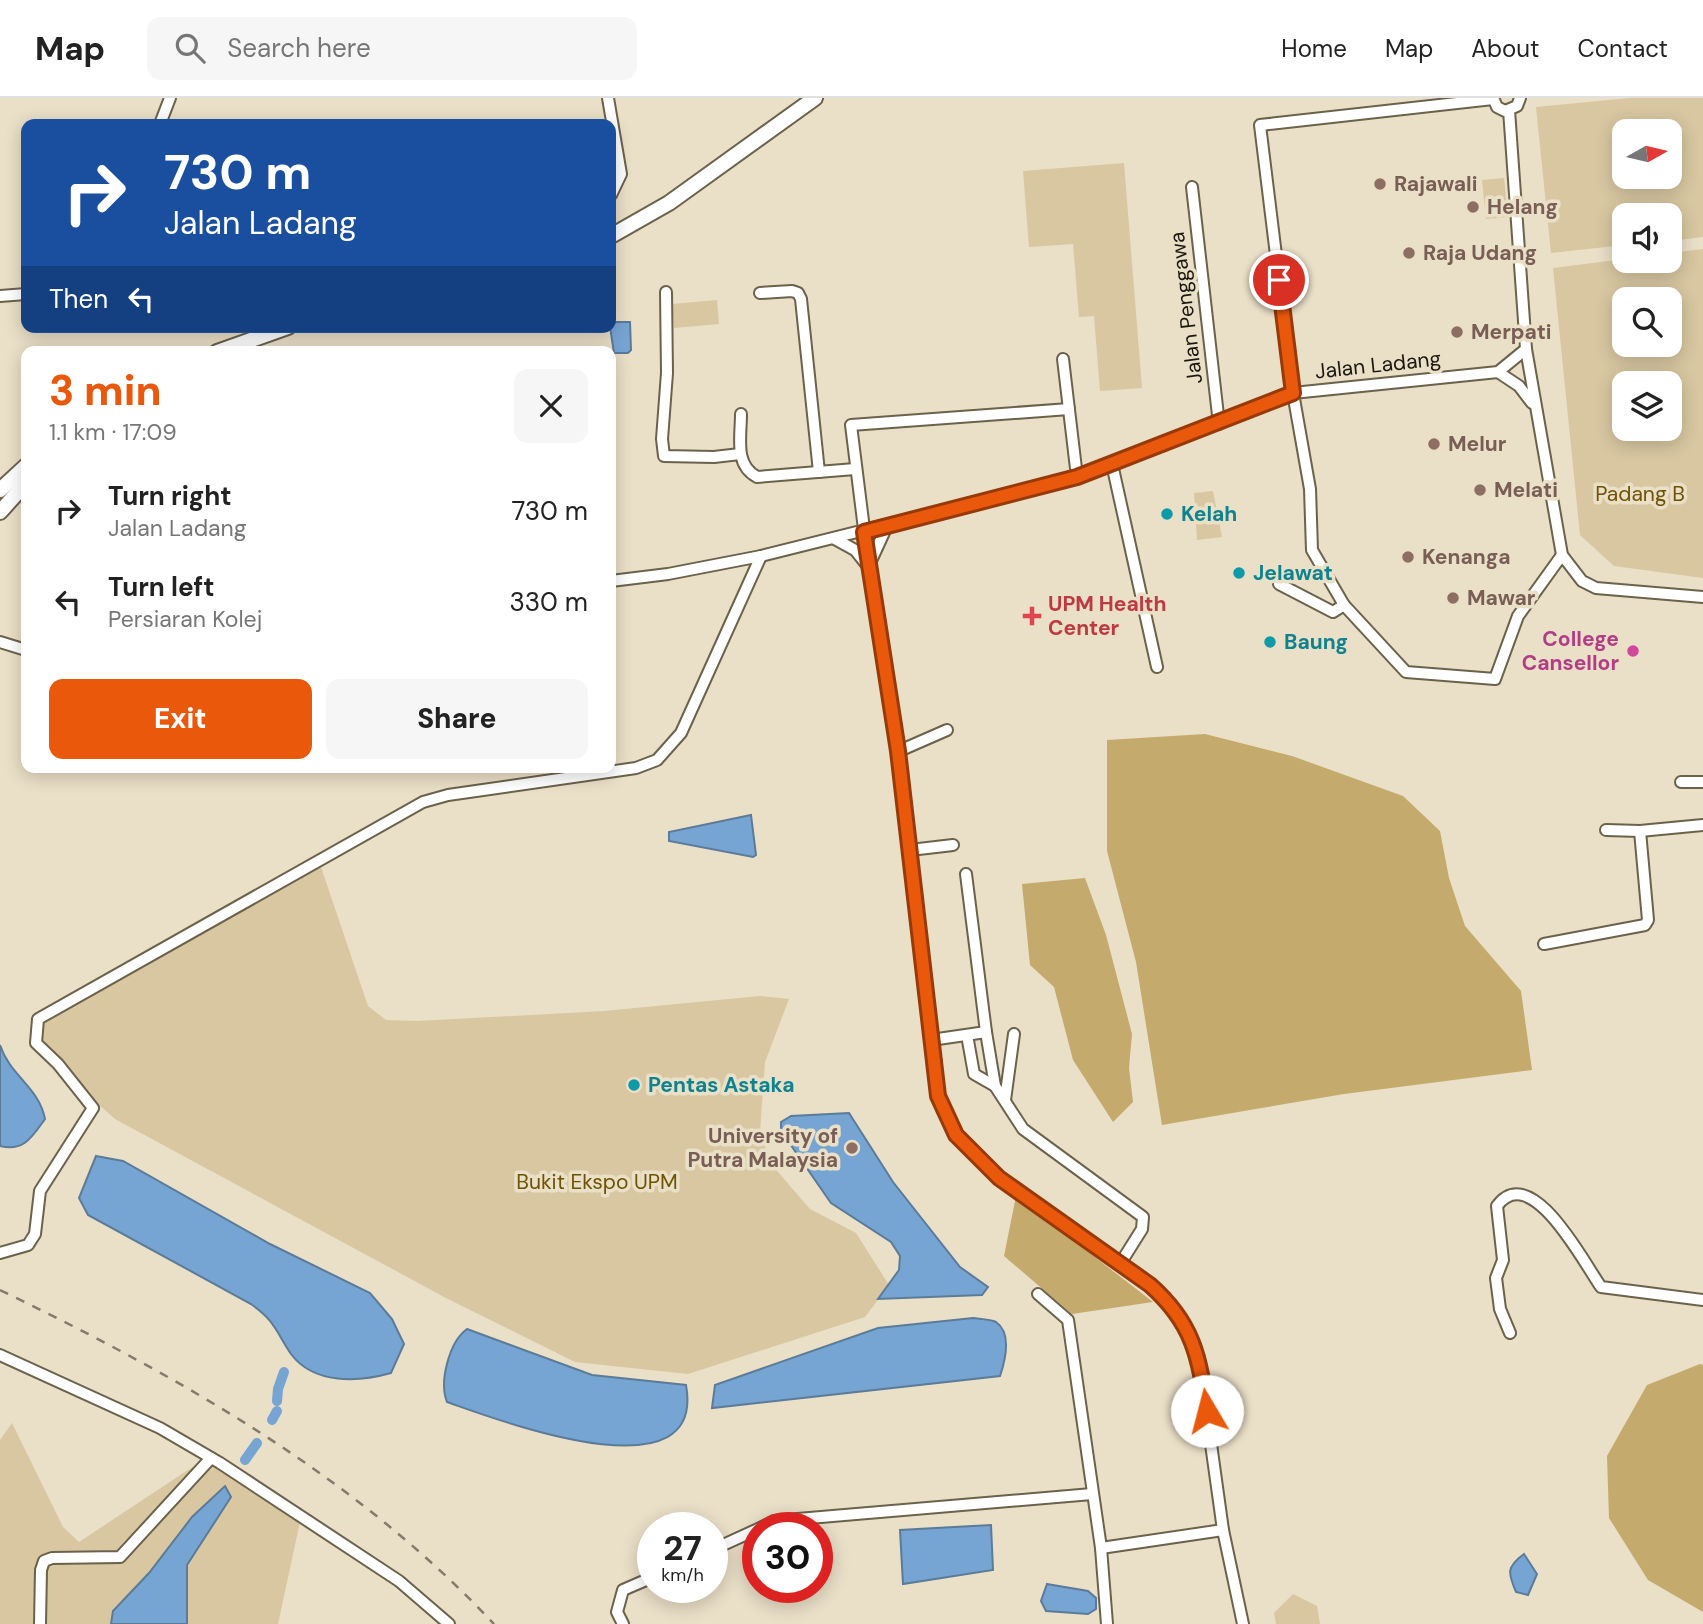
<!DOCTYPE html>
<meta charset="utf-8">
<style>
body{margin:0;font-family:"DM Sans",sans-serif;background:#f6f6f6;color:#222;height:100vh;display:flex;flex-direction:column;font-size:26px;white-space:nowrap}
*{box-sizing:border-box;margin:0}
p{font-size:23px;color:#767676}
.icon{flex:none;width:38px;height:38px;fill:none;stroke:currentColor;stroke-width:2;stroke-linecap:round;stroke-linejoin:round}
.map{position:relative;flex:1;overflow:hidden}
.details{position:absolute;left:21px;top:248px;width:595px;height:427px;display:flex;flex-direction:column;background:#fff;border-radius:14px;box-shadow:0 4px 18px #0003}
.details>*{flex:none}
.top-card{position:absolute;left:21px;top:21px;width:595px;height:214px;border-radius:14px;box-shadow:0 4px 18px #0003;background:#1a4fa0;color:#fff;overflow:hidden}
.needle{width:46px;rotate:82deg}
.fabs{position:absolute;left:1612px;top:21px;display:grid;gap:14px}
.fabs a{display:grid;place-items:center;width:70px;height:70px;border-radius:14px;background:#fff;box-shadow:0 4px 18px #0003;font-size:35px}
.speed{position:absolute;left:637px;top:1414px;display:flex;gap:14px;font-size:35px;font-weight:700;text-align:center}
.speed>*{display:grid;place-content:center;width:91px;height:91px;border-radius:50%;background:#fff;box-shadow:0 4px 18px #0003;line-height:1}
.speed small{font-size:18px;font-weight:400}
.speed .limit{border:10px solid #d22;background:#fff;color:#111}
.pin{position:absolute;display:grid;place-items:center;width:60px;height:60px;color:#fff;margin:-30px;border:4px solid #fff;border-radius:50%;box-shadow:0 2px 7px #0007}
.me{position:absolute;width:77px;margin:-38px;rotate:352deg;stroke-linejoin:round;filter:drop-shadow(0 0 5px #0008)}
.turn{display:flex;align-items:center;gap:24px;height:147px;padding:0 28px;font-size:32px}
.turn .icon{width:91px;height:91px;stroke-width:2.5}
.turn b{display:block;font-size:49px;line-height:60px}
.then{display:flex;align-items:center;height:66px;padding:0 28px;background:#0003;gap:14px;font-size:26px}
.round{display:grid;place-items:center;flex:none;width:74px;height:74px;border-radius:14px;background:#f6f6f6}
.headline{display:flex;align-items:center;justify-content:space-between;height:119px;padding:0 28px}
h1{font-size:42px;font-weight:800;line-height:52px;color:#ea580c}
.action{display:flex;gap:14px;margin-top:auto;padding:14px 28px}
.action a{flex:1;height:80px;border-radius:14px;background:#ea580c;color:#fff;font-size:28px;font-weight:800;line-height:80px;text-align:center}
.action a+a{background:#f6f6f6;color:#222}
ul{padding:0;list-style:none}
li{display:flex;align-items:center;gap:21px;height:91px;padding:0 28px}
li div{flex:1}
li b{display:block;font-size:26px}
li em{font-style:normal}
header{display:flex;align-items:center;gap:42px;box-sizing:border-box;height:98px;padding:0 35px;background:#fff;border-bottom:2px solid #e0e0e0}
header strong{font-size:33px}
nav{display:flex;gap:38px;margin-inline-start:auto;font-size:24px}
.search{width:490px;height:63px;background:#f6f6f6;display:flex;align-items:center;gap:18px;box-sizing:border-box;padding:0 24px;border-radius:14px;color:#767676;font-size:26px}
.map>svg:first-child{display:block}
.green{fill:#d8c7a1;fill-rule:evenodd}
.forest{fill:#c4aa6d}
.water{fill:#76a5d3;stroke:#5b7b98;stroke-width:2}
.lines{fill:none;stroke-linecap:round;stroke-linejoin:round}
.canal{stroke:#76a5d3;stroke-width:10}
.minor-casing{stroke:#6b624c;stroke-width:14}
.tertiary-casing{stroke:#6b624c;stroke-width:18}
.minor{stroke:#fff;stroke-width:10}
.tertiary{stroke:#fff;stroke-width:14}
.rail{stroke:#837c6b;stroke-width:2.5;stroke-dasharray:9 9;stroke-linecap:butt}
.route-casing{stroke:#983908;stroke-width:18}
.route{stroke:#ea580c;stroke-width:12}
.education-dot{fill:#8d6e63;stroke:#eadfc7;stroke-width:2.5}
.culture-dot{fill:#0f9aa8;stroke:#eadfc7;stroke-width:2.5}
.health-dot{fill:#e0444e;stroke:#eadfc7;stroke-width:2.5}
.hotel-dot{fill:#d1479c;stroke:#eadfc7;stroke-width:2.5}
.labels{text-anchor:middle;stroke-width:7;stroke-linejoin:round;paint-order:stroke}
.education-label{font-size:21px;font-weight:bold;fill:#785e54;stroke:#eadfc7;text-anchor:start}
.street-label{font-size:21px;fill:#1c180f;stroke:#eadfc7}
.park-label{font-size:21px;fill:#6d5304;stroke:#eadfc7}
.culture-label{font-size:21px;font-weight:bold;fill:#0d838f;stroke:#eadfc7;text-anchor:start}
.health-label{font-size:21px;font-weight:bold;fill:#be3a42;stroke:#eadfc7;text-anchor:start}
.hotel-label{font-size:21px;font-weight:bold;fill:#b23c85;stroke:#eadfc7;text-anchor:end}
</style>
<header>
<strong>Map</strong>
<div class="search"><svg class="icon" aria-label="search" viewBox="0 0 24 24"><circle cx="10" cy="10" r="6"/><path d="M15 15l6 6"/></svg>Search here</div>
<nav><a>Home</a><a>Map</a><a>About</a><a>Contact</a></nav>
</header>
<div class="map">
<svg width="1703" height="1526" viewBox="0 0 1703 1526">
<rect width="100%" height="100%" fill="#eadfc7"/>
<g class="green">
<path d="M 1630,0 L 1703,0 L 1703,139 L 1670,143 L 1670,117 L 1624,117 L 1624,147 L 1551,155 L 1536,9 ZM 1670,33 L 1670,79 L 1624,79 L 1624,33 Z"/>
<polygon points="1124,65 1142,290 1100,293 1094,218 1079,219 1073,146 1029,149 1023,73"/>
<polygon points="1504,80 1508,119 1486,121 1482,82"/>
<path d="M 1703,151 L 1703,480 L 1614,468 L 1580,437 L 1553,170 L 1624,161 L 1670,163 L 1670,155 ZM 1624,201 L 1670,201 L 1670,247 L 1624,247 ZM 1624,285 L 1670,285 L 1670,331 L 1624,331 Z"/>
<polygon points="717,202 719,226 674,230 672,206"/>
<polygon points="1213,393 1222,439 1197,442 1194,395"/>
<polygon points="321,769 368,908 386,922 417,923 604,913 760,898 789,901 765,964 760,1034 772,1067 810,1111 856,1135 889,1187 865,1219 688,1276 575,1264 446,1200 115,1021 32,947 32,922 65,898"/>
<polygon points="12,1325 63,1429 79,1444 203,1362 301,1419 278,1526 0,1526 0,1342"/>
<polygon points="1293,1496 1317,1508 1320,1526 1276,1526 1274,1515"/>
</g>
<g class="forest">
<polygon points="1205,636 1292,658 1403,698 1440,733 1449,780 1465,828 1521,893 1532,972 1344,996 1162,1027 1136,864 1107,753 1107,642"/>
<polygon points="1085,780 1106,837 1132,936 1129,970 1133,1004 1113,1024 1073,962 1054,889 1030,867 1022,786"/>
<polygon points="1016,1098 1153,1204 1072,1216 1004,1158"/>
<polygon points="1700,1266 1703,1267 1703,1514 1648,1482 1609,1420 1607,1358 1647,1287"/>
</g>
<g class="water">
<polygon points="616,224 630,224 631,252 628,255 614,255 610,229"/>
<polygon points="751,717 756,757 753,759 669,743 669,734"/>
<path d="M 0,947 C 10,978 39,989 45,1021 C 32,1039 24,1054 0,1048 Z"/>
<polygon points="849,1015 893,1084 960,1169 988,1189 982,1197 878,1201 899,1172 900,1158 891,1144 831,1105 781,1033 781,1024 791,1018"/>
<path d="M 96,1058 L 123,1063 L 270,1146 L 370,1195 L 392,1221 L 404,1246 L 391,1275 C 359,1284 314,1287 291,1256 C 275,1232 276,1224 251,1206 L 88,1117 L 79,1100 Z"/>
<path d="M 973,1220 C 980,1221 990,1221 996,1224 C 1012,1235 1005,1263 1000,1278 L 712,1310 L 715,1287 L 878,1230 Z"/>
<path d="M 467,1231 L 592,1277 L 686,1287 C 707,1402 496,1321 447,1304 C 439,1284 449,1244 467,1231 Z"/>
<polygon points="225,1388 231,1399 187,1467 187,1526 111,1526 113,1513 149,1475 192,1419"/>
<polygon points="991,1427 993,1472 903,1486 900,1432"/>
<path d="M 1524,1456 L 1537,1476 L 1528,1497 L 1516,1494 C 1508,1475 1506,1469 1524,1456 Z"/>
<polygon points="1047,1486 1088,1493 1096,1500 1096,1511 1088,1516 1046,1513 1041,1503"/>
</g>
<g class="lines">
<g class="canal">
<polyline points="277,1303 278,1291 284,1274"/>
<polyline points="272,1322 277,1313"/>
<polyline points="245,1362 257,1345"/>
</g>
<g class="minor-casing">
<g id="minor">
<polyline points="608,0 621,76 611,97"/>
<polyline points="1493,0 1497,9 1505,13 1517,8 1520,0"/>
<polyline points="1493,1 1260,27 1293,295 1310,391 1312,452 1344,507 1406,574 1495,581 1518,518 1562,457"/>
<polyline points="1509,12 1526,251 1562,457 1582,483 1596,490 1703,499"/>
<polyline points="160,26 170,0"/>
<polyline points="1192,89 1219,326"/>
<polyline points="666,194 667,275 662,341 664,358 714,359 740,356"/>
<polyline points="760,195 792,193 798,195 801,201 819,374"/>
<polyline points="0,198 26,196"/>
<polyline points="1063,261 1077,379"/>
<polyline points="1498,274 1519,288 1532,305"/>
<polyline points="1069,311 851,327 869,471 899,653 938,998 956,1037 999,1080 1150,1187 1180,1218 1199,1260 1223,1432 1243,1526"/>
<path d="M 741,316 C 741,339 734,367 757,379 L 855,371"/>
<polyline points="1112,366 1157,569"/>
<polyline points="835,441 855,452 866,466"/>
<polyline points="870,465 887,428"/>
<polyline points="611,483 668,476 761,458 1077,379 1293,295 1498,274 1526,251"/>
<polyline points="1279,486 1333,514 1344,507"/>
<polyline points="0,544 26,552"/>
<polyline points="899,653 947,632"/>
<polyline points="1681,684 1703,684"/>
<polyline points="1606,732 1640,733 1703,727"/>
<polyline points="910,752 953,747"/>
<polyline points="966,776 986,934"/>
<polyline points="1544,846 1645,827 1648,822 1640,733"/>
<polyline points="967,937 974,976 995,988"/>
<polyline points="931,942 986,934 995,988 1023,1031 1143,1119 1142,1131 1120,1166"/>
<polyline points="1005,1002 1014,936"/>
<polyline points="0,1155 28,1147 35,1136 40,1093 93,1010 58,966 36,945 38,921 423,704 448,697 636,670 657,662 681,635 761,458"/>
<polyline points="1038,1196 1068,1222 1101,1450 1107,1526"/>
<path d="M 1510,1235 L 1500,1211 L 1496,1180 L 1503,1162 L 1497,1108 C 1531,1062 1584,1165 1601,1189 L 1703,1202"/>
<polyline points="0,1257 160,1330 220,1365 399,1483 449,1526"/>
<polyline points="760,1430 774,1423 1092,1396"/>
<polyline points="1101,1450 1223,1432"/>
<polyline points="712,1452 758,1431"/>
<polyline points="40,1526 41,1472 44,1463 52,1460 120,1459 211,1360"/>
<polyline points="623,1526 617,1514 623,1492 653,1479"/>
</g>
</g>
<g class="tertiary-casing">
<g id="tertiary">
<polyline points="611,138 669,105 815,0"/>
<polyline points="217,254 288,229"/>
<polyline points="0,392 26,368"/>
<polyline points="0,414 26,385"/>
</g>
</g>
<use href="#minor" class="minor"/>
<use href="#tertiary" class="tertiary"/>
<path class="rail" d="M 0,1192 C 180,1279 355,1378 494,1526"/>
</g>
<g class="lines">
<g class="route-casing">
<path id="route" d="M 1207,1313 C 1199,1258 1193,1225 1150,1187 L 999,1080 L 956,1037 L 938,998 L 898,653 L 864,434 L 1077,379 L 1293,295 L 1279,182"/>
</g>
<use href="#route" class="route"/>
</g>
<g class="education-dot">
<circle cx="1380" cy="86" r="7"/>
<circle cx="1473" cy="109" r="7"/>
<circle cx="1409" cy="155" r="7"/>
<circle cx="1457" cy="234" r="7"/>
<circle cx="1434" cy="346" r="7"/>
<circle cx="1480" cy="392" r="7"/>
<circle cx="1408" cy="459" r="7"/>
<circle cx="1453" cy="500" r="7"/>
<circle cx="852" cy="1050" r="7"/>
</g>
<g class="culture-dot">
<circle cx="1167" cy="416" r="7"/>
<circle cx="1239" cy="475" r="7"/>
<circle cx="1270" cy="544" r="7"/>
<circle cx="634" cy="987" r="7"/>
</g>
<path class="health-dot" d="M1028.5 507.5h7v7h7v7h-7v7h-7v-7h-7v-7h7z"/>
<circle class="hotel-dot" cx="1633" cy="553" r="7"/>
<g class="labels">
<g class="education-label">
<text x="1394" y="93">Rajawali</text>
<text x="1487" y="116">Helang</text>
<text x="1423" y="162">Raja Udang</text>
<text x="1471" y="241">Merpati</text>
<text x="1448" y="353">Melur</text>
<text x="1494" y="399">Melati</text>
<text x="1422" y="466">Kenanga</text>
<text x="1467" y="507">Mawar</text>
<text x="838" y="1045" text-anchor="end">University of<tspan x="838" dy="24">Putra Malaysia</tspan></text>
</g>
<g class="street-label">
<text transform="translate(1186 210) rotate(-97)" y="7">Jalan Penggawa</text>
<text transform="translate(1378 267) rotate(-6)" y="7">Jalan Ladang</text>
</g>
<g class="park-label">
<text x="1640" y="403">Padang B</text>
<text x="597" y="1091">Bukit Ekspo UPM</text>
</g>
<g class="culture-label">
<text x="1181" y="423">Kelah</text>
<text x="1253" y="482">Jelawat</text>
<text x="1284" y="551">Baung</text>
<text x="648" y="994">Pentas Astaka</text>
</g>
<g class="health-label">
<text x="1048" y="513">UPM Health<tspan x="1048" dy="24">Center</tspan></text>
</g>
<g class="hotel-label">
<text x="1619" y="548">College<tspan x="1619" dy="24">Cansellor</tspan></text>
</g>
</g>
</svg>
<div class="fabs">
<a><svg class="needle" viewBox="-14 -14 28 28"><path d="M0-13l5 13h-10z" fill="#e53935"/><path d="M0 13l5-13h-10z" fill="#767676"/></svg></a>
<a><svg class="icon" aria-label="sound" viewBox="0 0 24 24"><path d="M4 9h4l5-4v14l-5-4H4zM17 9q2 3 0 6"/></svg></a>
<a><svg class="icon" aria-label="search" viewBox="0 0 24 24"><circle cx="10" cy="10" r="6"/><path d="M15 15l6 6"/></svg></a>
<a><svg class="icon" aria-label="layers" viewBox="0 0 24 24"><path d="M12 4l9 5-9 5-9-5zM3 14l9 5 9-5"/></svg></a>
</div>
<div class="speed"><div>27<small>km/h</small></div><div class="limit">30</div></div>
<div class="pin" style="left:1279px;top:182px;background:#d93025"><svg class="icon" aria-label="arrive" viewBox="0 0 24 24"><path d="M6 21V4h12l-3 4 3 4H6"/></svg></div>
<svg class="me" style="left:1207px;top:1313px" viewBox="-20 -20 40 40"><circle r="19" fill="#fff"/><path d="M0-13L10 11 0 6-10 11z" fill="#ea580c"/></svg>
<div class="top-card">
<div class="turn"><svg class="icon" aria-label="right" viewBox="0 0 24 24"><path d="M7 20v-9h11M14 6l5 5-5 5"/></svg><div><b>730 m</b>Jalan Ladang</div></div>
<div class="then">Then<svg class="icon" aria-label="left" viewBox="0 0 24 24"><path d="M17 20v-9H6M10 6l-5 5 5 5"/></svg></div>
</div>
<section class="details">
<div class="headline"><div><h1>3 min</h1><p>1.1 km · 17:09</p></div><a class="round"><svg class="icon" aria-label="close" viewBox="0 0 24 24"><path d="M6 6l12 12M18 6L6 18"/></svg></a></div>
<ul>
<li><svg class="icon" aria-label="right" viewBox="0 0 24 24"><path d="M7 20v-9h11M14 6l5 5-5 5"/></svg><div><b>Turn right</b><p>Jalan Ladang</p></div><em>730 m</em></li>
<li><svg class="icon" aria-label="left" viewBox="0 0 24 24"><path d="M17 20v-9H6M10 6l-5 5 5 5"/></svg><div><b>Turn left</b><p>Persiaran Kolej</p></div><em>330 m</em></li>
</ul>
<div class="action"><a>Exit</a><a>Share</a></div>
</section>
</div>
